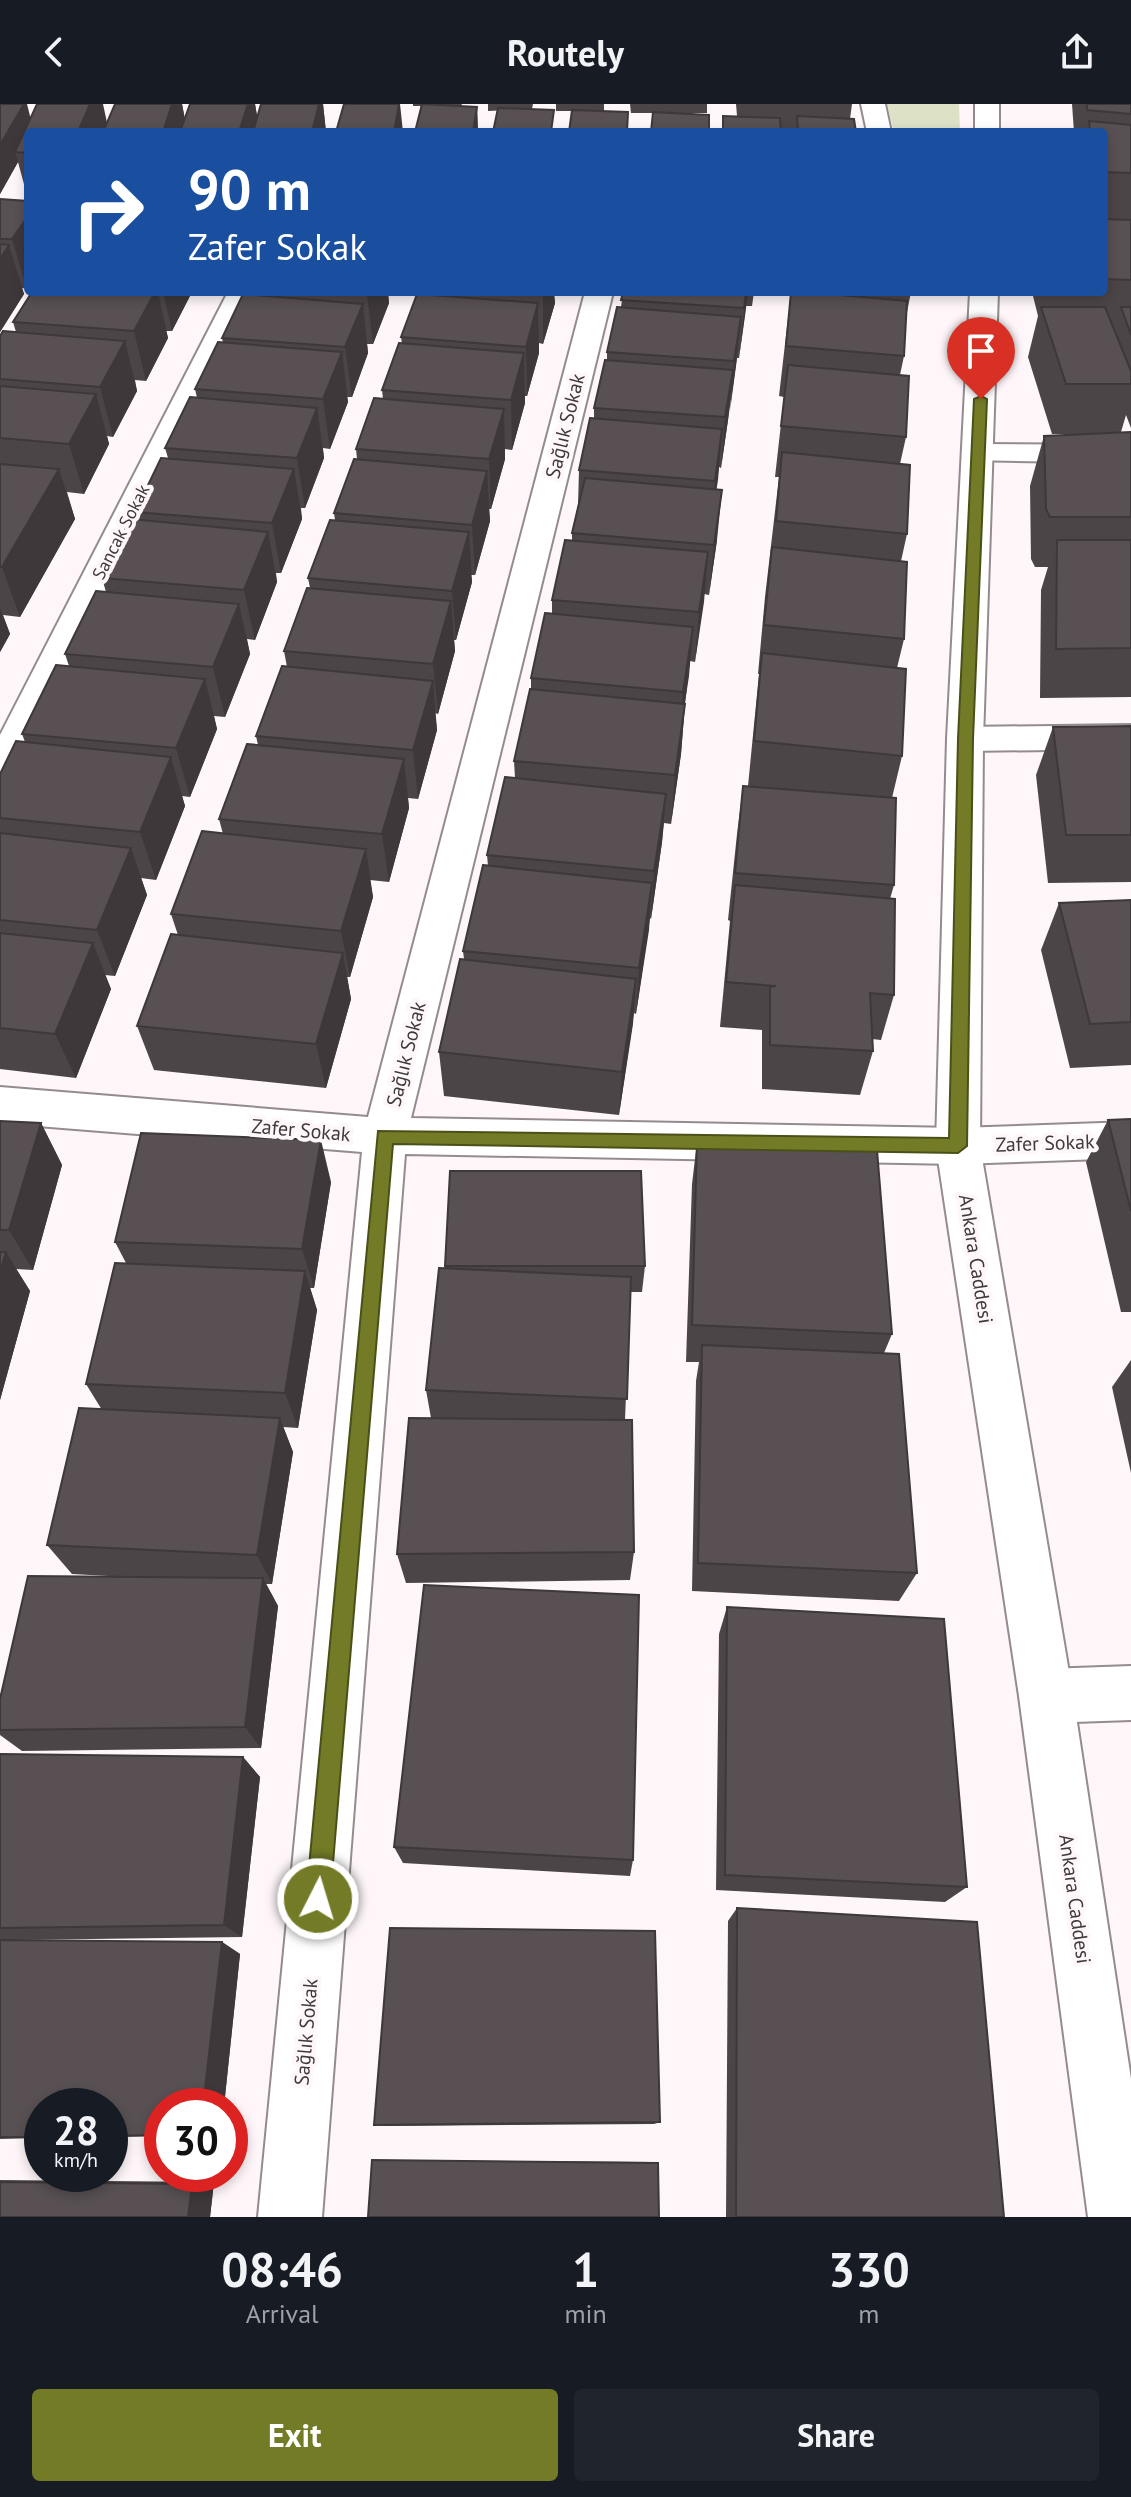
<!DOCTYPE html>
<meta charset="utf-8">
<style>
body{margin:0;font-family:"PT Sans",sans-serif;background:#20242c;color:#f1f3f6;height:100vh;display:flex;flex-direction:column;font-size:30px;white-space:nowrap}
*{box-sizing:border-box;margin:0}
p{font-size:26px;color:#9ea1a6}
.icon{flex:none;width:44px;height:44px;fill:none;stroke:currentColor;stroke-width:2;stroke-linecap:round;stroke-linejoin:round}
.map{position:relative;height:2113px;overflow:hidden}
.panel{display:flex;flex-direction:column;background:#171b24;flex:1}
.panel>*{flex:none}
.guide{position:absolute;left:24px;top:24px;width:1084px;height:168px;border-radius:8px;box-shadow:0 4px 12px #0003;background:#1a4fa0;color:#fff;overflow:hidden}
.speed{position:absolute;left:24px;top:1984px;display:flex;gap:16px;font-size:40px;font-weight:700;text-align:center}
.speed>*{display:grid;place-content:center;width:104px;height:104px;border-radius:50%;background:#171b24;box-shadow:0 4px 12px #0003;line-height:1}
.speed small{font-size:20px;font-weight:400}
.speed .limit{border:12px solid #d22;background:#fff;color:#111}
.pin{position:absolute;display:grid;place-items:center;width:68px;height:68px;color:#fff;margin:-82px -34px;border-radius:50% 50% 50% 0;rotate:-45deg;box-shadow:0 0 8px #0007}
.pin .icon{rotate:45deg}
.me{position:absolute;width:88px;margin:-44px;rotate:5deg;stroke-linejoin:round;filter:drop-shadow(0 0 6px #0008)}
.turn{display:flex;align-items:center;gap:28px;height:168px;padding:0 32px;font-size:36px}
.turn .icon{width:104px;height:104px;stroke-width:2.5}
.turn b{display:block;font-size:56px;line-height:68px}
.eta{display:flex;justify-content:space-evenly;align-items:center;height:136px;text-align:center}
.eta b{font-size:48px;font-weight:600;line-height:56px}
.primary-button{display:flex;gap:16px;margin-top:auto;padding:16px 32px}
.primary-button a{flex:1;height:92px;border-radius:8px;background:#737b26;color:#fff;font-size:32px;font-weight:600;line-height:92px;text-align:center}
.primary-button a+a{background:#20242c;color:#f1f3f6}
header{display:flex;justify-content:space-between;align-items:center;height:104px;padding:0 32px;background:#171b24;font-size:36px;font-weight:600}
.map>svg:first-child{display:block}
.green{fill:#dde1c6}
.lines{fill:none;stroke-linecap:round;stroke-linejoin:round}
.minor-casing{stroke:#948b8f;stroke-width:4}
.secondary-casing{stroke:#948b8f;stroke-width:4}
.minor{fill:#fff;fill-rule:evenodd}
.secondary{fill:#fff;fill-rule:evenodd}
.wall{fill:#4c4547}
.shaded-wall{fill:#3e383a}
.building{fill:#585053;stroke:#3e383a;stroke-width:2}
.route{fill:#737b26;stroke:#4b5019;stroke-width:2}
.labels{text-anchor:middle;stroke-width:8;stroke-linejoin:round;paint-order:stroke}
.far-street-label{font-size:18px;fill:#3f3b3c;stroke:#fef6f9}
.street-label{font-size:20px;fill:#3f3b3c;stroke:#fef6f9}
</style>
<header><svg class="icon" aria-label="back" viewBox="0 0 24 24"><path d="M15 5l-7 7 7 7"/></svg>Routely<svg class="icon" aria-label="share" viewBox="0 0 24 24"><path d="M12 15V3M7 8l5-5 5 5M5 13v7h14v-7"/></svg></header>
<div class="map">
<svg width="1131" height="2113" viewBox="0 0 1131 2113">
<rect width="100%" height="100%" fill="#fef6f9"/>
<polygon class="green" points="887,0 959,0 960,28 894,28"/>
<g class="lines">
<g class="minor-casing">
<g id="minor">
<polygon points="861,0 885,0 891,28 867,28"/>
<polygon points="228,188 256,188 18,667 13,676 0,680 0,631"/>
<polygon points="585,188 613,188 411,1014 958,1024 1131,1018 1131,1054 958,1060 405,1050 322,2113 258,2113 362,1048 0,1019 0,983 368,1013"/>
<polygon points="979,340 1131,341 1131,359 968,356 964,349 968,342"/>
<polygon points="1131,621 1131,645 965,647 952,644 947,635 952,626 965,623"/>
<polygon points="1131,1562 1131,1616 1046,1619 1027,1611 1019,1592 1027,1573 1046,1565"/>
</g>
</g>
<g class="secondary-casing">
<g id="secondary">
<rect x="975" y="0" width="24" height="28"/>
<polygon points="970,188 998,188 983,635 980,1042 1073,1592 1131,1975 1131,2113 1088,2113 1019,1592 936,1042 947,635"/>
</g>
</g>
<use href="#minor" class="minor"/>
<use href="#secondary" class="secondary"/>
</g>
<g class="wall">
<polygon points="0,0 30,14 107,19 115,0 182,0 185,15 255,0 257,13 261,0 323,0 326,28 28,28 28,95 18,58 0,90"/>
<polygon points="413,0 462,0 461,2 477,3 478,28 415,28 421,2 413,2"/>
<polygon points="488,0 533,0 532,5 488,7"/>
<rect x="556" y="0" width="48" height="7"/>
<polygon points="630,0 707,0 707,9 631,9"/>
<polygon points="736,0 852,0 850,15 856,28 722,28 723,12 737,12"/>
<polygon points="1072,0 1131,0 1131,324 1126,311 1121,328 1131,328 1131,593 1040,594 1041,486 1048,463 1035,463 1031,455 1030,382 1044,332 1080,330 1052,330 1028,253 1038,212 1032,188 1104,188 1104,28 1074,28"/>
<polygon points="0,95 28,97 27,185 22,184 24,190 0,228"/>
<polygon points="32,188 192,188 172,227 166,227 168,234 146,277 135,276 137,287 113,333 107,332 109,340 84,390 67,388 75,415 20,513 3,511 10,530 0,548 0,232 16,228 13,218"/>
<polygon points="249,188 392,188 391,190 388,190 389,199 373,240 367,240 368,249 352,293 347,293 348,298 330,345 323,344 324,354 305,404 301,404 302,415 281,469 276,469 277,478 255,536 247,535 250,550 225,613 214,612 217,625 190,693 182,692 185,702 156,776 141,774 147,791 115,872 105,871 111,885 76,974 0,965 0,670 25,638 22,630 69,562 65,550 106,488 102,474 137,416 135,408 168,354 165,344 197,294 195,285 223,239 222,234 249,191"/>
<polygon points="423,188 557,188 556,191 554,191 555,199 543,240 539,239 539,249 527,292 525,292 525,299 512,346 505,345 505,355 491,405 489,405 490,417 475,471 471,471 472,478 456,536 454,536 455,547 438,610 435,609 437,626 418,695 408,694 409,704 389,778 370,776 373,793 350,873 347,873 351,895 326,984 154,966 137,922 178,831 171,810 223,730 219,715 258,641 256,632 287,563 284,547 310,484 308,474 335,416 334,409 357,355 356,345 383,295 382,286 402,240 401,233 423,190"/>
<polygon points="623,188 754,188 752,202 746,202 739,254 737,254 721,364 719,363 716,385 717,436 709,491 704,490 695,558 690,557 685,600 681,650 671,720 664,719 662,738 651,815 650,814 636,910 634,909 619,1011 444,992 439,948 464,855 463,847 488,762 487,751 515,674 514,657 531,585 531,574 552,509 552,496 572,436 572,429 578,401 579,366 594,315 594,304 607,256 607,248 621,203"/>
<polygon points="791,188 911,188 905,218 904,252 900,271 906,333 900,360 907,430 901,457 904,535 897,564 902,652 892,694 894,781 890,795 894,891 881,936 872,935 873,947 860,991 762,985 762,926 720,923 730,817 728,816 737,730 743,682 748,682 759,570 758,570 765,493 779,373 775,373 784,293 779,292"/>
<polygon points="1131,622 1131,778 1048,779 1036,671 1053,623"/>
<polygon points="1131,796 1131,961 1070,964 1041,846 1059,799"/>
<polygon points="1131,1015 1131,1208 1121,1208 1086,1058 1108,1016"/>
<polygon points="0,1017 41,1019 62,1061 33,1166 16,1165 30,1187 0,1296"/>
<polygon points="697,1038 892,1230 884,1249 917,1469 899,1497 692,1487 696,1277 699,1258 686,1258 692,1080"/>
<polygon points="331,1078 314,1184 310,1184 317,1206 298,1324 283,1323 293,1348 272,1480 266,1480 278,1502 261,1644 22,1647 0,1631 0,1595 127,1473 72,1470 47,1441 102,1306 86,1280 126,1159 115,1138"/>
<polygon points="445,1162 645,1162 642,1188 630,1188 625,1316 634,1448 630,1476 406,1479 397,1450 431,1314 426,1286"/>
<polygon points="1131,1256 1131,1369 1112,1283"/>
<polygon points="727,1503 967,1783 945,1798 716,1786 719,1530"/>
<polygon points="0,1650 243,1653 260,1673 242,1833 16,1836 222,1838 240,1850 224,2002 162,2002 162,2032 110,2033 110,2002 42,2002 42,2034 0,2035"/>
<polygon points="394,1743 633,1756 630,1772 403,1759"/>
<polygon points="737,1804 1004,2113 726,2113 728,1817"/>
<polygon points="660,2018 654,2020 385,2022 374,2021"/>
<polygon points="372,2056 652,2058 658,2059"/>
<polygon points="0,2076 214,2078 210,2113 0,2113"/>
</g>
<g class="shaded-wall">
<polygon points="24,0 27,0 34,28 15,48 18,58 0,90 0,41"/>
<polygon points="90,0 103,0 109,28 78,28"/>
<polygon points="172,0 182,0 187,28 163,28"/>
<polygon points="248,0 255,0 260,28 239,28"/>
<polygon points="319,0 323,0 326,28 312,28"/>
<polygon points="399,0 400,0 403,28 394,28"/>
<polygon points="477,3 478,28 473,28"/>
<polygon points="28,112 28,183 27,185 12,135"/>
<polygon points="9,141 24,190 0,228 0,155"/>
<polygon points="155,188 158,188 168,234 146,277 134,227"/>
<polygon points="163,188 192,188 172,227"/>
<polygon points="368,188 388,188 389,199 373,240 367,190"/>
<polygon points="543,188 554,188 555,199 543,240"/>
<polygon points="746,188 748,188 745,212 739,254"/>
<polygon points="538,199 539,249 527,292 526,243"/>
<polygon points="363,200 368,249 352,293 345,243"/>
<polygon points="741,213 736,262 730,307 734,257"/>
<polygon points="125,237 137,287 113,333 100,283"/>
<polygon points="342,248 348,298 330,345 323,295"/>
<polygon points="524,249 525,299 512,346 511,296"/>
<polygon points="733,266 728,316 721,364 725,313"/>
<polygon points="96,290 109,340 84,390 69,340"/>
<polygon points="317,304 324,354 305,404 297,354"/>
<polygon points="504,305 505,355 491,405 489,355"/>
<polygon points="722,325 718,376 710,427 715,377"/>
<polygon points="59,365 75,415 20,513 2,463"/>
<polygon points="294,365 302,415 281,469 272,419"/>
<polygon points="487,367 490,417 475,471 472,421"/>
<polygon points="722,386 717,436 709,491 714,441"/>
<polygon points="268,428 277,478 255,536 244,486"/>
<polygon points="469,428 472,478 456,536 452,487"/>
<polygon points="708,448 704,498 695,558 699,508"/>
<polygon points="451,497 455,547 438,610 433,560"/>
<polygon points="239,500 250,550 225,613 213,563"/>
<polygon points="0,504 10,530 0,548"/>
<polygon points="693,523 689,572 679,637 683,588"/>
<polygon points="205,575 217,625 190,693 176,644"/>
<polygon points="433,577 437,626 418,695 413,646"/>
<polygon points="685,600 681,650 671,720 675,671"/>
<polygon points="171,653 185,702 156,776 140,728"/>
<polygon points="404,655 409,704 389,778 382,730"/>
<polygon points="666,690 662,738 651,815 654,767"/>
<polygon points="131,744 147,791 115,872 97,826"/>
<polygon points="366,745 373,793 350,873 341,827"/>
<polygon points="652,779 649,826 636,910 639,864"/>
<polygon points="93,839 111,885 76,974 55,930"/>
<polygon points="343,849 351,895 326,984 316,940"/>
<polygon points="636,875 633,920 619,1011 622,968"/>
<polygon points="41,1019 62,1061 33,1166 9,1126"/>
<polygon points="321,1036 331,1078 314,1184 302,1145"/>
<polygon points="6,1148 30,1187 0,1296 0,1168"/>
<polygon points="305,1167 317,1206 298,1324 285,1289"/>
<polygon points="280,1314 293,1348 272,1480 257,1451"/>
<polygon points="263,1474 278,1502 261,1644 245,1623"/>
<polygon points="243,1653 260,1673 242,1833 224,1821"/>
<polygon points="222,1838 240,1850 224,2002 203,2002"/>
<polygon points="214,2078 210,2113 188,2113 192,2080"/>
</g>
<g class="building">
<polygon points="0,0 24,0 0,41"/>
<polygon points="37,0 90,0 78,28 28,28 28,49 15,48"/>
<polygon points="115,0 172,0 163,28 103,28"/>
<polygon points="190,0 248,0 239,28 180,28"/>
<polygon points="261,0 319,0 312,28 253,28"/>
<polygon points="344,0 399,0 394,28 336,28"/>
<polygon points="422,0 477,3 473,28 415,28"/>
<polygon points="1087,0 1131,0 1131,10 1087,6"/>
<polygon points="498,4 554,6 551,28 493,28"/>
<polygon points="572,6 628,8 627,28 569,28"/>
<polygon points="653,8 709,11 709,28 651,28"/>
<polygon points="723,12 780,14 781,28 723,28"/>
<polygon points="797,12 854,15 856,28 798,28"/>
<polygon points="1089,17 1131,21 1131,69 1104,68 1104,28 1090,28"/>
<polygon points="0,95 28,97 28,112 12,135 0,135"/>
<polygon points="1104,115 1131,116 1131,176 1104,175"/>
<polygon points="0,140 9,141 0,155"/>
<polygon points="32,188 155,188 134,227 13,218"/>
<polygon points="333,188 368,188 367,190"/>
<polygon points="515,188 543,188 543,190"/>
<polygon points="623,188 746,188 744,204 621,196"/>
<polygon points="791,188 806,188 907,197 904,252 786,242"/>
<polygon points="243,190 363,200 345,243 222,234"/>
<polygon points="417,190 538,199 526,243 401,233"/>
<polygon points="617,203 741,213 734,257 607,248"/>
<polygon points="1041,203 1105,203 1131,267 1131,280 1066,280"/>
<polygon points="1121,203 1131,203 1131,231"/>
<polygon points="3,227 125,237 100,283 0,275 0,232"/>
<polygon points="218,238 342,248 323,295 195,285"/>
<polygon points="399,239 524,249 511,296 382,286"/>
<polygon points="605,256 733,266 725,313 594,304"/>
<polygon points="788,261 909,272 906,333 781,322"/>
<polygon points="0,282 96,290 69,340 0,334"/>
<polygon points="190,293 317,304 297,354 165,344"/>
<polygon points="374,294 504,305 489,355 356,345"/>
<polygon points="590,314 722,325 715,377 579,366"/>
<polygon points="1131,328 1131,413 1050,413 1046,405 1044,332"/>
<polygon points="782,348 910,361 907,430 776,417"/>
<polygon points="161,354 294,365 272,419 135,408"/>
<polygon points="354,355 487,367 472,421 334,409"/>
<polygon points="0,360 59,365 2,463 0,463"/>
<polygon points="585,374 722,386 714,441 572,429"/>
<polygon points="130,415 268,428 244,486 102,474"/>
<polygon points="330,416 469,428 452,487 308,474"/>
<polygon points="565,436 708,448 699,508 552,496"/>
<polygon points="1057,436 1131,436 1131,544 1056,545"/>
<polygon points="772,443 907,458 904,535 764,521"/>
<polygon points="307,484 451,497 433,560 284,547"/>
<polygon points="96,487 239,500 213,563 65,550"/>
<polygon points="545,509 693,523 683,588 531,574"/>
<polygon points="762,549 906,565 902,652 754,637"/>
<polygon points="56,561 205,575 176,644 22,630"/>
<polygon points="282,562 433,577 413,646 256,632"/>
<polygon points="530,585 685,600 675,671 514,657"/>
<polygon points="1131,622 1131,731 1066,731 1053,623"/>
<polygon points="16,637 171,653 140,728 0,714 0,670"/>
<polygon points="247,640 404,655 382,730 219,715"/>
<polygon points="505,673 666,690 654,767 487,751"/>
<polygon points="743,682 896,694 894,781 735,769"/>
<polygon points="202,727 366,745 341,827 171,810"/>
<polygon points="0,729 131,744 97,826 0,816"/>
<polygon points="483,761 652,779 639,864 463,847"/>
<polygon points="735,781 895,795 894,891 870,889 873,947 770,941 770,883 776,882 726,878"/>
<polygon points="1131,796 1131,918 1090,920 1059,799"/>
<polygon points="0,829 93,839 55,930 0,924"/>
<polygon points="171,830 343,849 316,940 137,922"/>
<polygon points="460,855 636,875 622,968 439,948"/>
<polygon points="1131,1015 1131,1107 1108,1016"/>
<polygon points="0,1017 41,1019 9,1126 0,1126"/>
<polygon points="141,1029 321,1036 302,1145 115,1138"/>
<polygon points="697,1038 877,1046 892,1230 692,1221"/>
<polygon points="450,1067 641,1067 645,1162 445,1162"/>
<polygon points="0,1148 6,1148 0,1168"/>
<polygon points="115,1159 305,1167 285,1289 86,1280"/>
<polygon points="439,1164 631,1173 627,1295 426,1286"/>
<polygon points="702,1241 899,1250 917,1469 698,1459"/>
<polygon points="79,1304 280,1314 257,1451 47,1441"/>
<polygon points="409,1314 632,1316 634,1448 397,1450"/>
<polygon points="28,1472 263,1474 245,1623 0,1626 0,1595"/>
<polygon points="424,1481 639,1491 633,1756 394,1743"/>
<polygon points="727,1503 944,1515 967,1783 725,1771"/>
<polygon points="0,1650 243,1653 224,1821 0,1824"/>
<polygon points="737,1804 977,1818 1004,2113 736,2113"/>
<polygon points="390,1824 655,1827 660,2018 374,2021"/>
<polygon points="0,1836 222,1838 203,2002 162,2002 162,2031 110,2032 110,2002 42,2002 42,2033 0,2033"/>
<polygon points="372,2056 658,2059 659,2113 368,2113"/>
<polygon points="0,2078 192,2080 188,2113 0,2113"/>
</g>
<polygon class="route" points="981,292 987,295 973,635 967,1042 958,1049 393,1040 330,1795 326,1804 318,1807 309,1804 306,1795 378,1027 949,1034 958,635 974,295"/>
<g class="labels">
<g class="far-street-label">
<text transform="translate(121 428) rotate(-63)" y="6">Sancak Sokak</text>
</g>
<g class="street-label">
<text transform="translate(565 322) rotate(-76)" y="7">Sağlık Sokak</text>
<text transform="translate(406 950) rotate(-76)" y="7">Sağlık Sokak</text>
<text transform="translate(301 1026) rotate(5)" y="7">Zafer Sokak</text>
<text transform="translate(1045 1039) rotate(-2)" y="7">Zafer Sokak</text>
<text transform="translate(976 1155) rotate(81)" y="7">Ankara Caddesi</text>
<text transform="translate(1075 1795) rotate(82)" y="7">Ankara Caddesi</text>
<text transform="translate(306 1928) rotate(-85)" y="7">Sağlık Sokak</text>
</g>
</g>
</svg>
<div class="speed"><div>28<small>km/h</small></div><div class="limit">30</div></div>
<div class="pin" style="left:981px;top:295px;background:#d93025"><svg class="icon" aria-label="arrive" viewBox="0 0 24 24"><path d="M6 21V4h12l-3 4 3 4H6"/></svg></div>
<svg class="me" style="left:318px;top:1795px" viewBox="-20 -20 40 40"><circle r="17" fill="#737b26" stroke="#fff" stroke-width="3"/><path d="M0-11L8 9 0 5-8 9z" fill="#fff"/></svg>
<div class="guide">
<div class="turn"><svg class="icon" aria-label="right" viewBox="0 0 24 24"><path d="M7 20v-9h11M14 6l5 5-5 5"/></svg><div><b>90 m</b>Zafer Sokak</div></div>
</div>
</div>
<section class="panel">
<div class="eta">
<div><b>08:46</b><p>Arrival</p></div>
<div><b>1</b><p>min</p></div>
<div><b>330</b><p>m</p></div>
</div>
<div class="primary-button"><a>Exit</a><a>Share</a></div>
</section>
